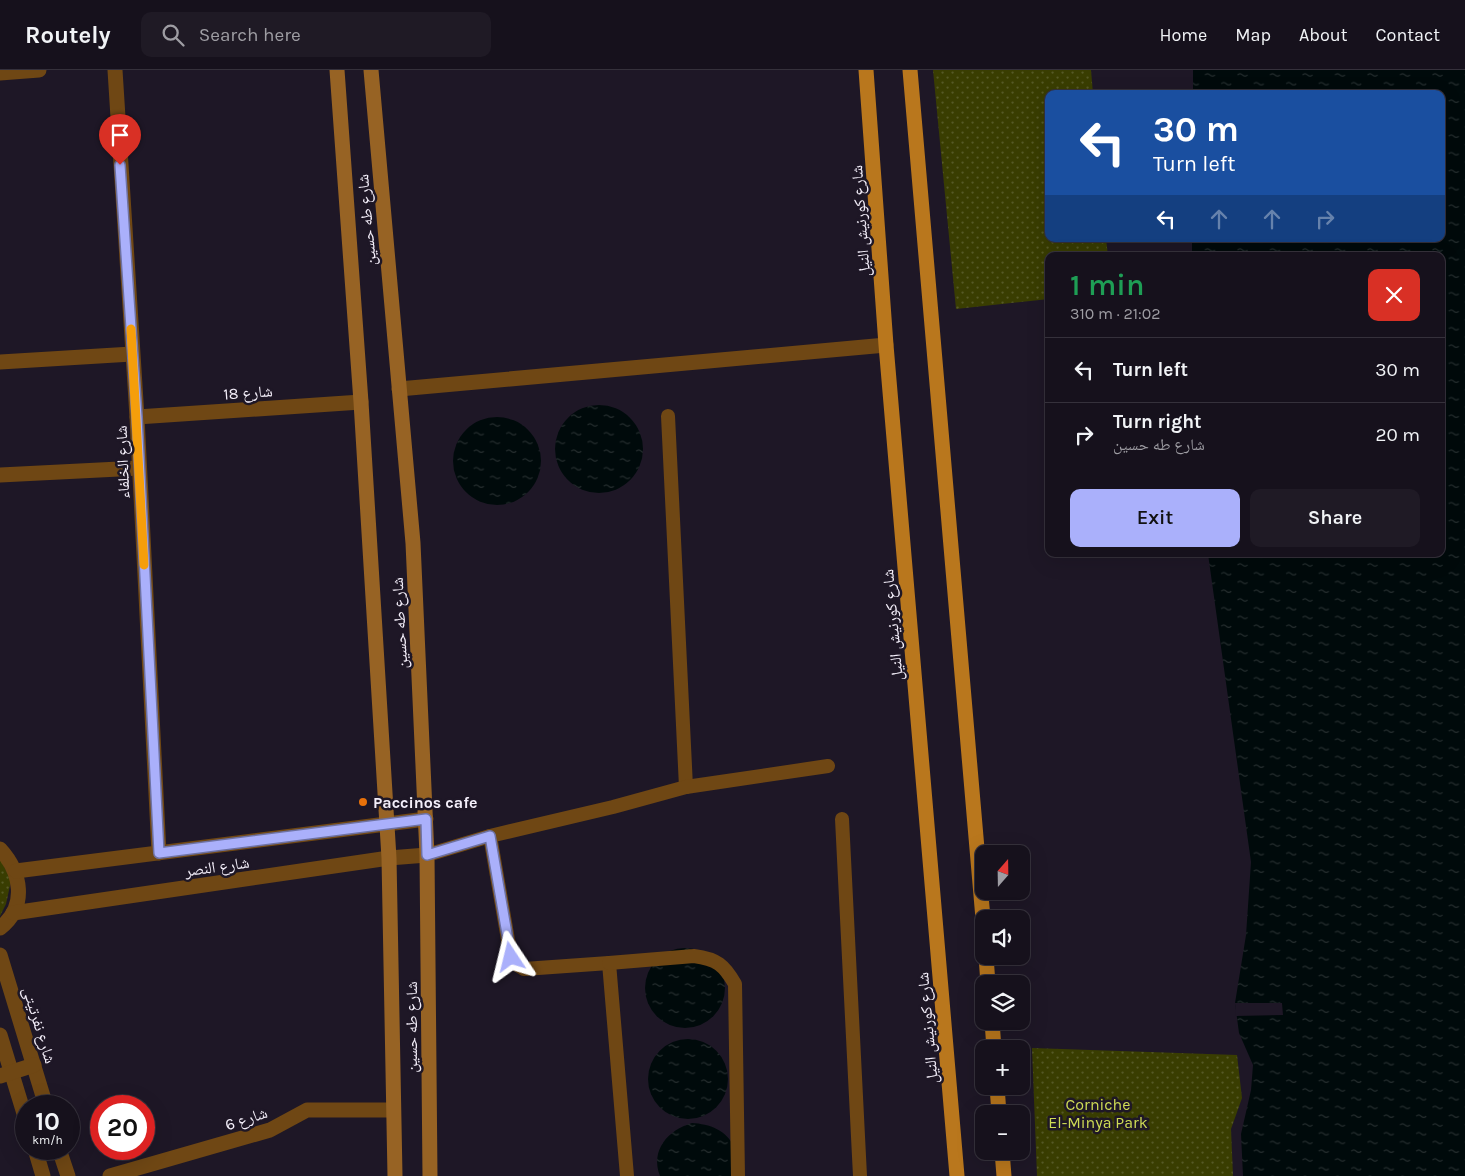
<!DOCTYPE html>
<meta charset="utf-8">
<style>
body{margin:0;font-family:Karla,"Noto Naskh Arabic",sans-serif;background:#1f1a25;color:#f1f3f6;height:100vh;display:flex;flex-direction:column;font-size:19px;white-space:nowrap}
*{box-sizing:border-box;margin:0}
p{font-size:16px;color:#9e9da3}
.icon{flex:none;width:28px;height:28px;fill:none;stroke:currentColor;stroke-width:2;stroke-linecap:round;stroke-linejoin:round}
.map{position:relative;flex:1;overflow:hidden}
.side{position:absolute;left:1045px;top:182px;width:400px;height:305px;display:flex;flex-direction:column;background:#16111c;border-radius:10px;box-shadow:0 5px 20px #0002,0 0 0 1px #35313b}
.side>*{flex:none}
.guide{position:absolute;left:1045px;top:20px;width:400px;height:152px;border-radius:10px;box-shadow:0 5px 20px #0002,0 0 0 1px #35313b;background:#1a4fa0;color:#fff;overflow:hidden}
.needle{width:32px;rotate:20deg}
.controls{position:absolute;left:975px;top:775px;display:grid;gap:10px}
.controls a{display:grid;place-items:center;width:55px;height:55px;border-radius:10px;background:#16111c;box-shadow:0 5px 20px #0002,0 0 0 1px #35313b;font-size:25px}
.speed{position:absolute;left:15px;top:1025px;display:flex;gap:10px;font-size:25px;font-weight:700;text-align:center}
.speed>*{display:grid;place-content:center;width:65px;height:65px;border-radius:50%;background:#16111c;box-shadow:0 5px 20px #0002,0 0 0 1px #35313b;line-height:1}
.speed small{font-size:12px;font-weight:400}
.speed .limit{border:8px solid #d22;background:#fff;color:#111}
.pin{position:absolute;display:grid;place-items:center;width:42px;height:42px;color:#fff;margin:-51px -21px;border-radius:50% 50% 50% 0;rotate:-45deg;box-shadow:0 0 5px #0007}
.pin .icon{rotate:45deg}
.me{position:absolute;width:55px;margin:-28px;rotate:350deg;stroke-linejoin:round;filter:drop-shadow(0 0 4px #0008)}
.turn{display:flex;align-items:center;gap:18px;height:105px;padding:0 25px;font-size:22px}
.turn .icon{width:65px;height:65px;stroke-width:2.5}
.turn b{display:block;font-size:35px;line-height:42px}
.lanes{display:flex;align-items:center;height:48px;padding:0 25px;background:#0003;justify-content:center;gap:25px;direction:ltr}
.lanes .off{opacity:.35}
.round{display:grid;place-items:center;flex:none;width:52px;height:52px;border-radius:10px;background:#1f1a25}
.summary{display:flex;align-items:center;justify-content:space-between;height:85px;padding:0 25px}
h1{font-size:30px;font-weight:600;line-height:38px;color:#1e9e55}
.primary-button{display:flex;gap:10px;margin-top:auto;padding:10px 25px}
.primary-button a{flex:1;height:58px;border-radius:10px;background:#aab0fb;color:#111;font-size:20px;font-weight:600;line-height:58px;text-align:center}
.primary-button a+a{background:#1f1a25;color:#f1f3f6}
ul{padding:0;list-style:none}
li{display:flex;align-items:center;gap:15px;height:65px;padding:0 25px;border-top:1px solid #35313b}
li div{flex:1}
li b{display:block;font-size:19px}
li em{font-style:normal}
header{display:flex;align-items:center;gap:30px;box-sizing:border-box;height:70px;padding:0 25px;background:#16111c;border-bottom:1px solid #35313b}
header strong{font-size:24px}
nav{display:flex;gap:28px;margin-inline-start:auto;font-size:18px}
.search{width:350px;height:45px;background:#1f1a25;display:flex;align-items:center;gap:12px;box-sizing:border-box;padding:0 18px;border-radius:10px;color:#9e9da3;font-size:19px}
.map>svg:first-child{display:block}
.grass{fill:url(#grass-dots)}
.water{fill:url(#water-ripples)}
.pier{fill:#1e1726}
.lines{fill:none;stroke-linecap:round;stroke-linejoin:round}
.service{stroke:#6f4714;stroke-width:14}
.minor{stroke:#6f4714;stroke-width:15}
.secondary{stroke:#976324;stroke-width:15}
.primary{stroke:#b9771d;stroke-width:15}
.route-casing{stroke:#6e72a3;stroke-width:12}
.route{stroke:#aab0fb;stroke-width:9}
.slow{stroke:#f59e0b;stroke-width:9}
.food-dot{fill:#e8710a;stroke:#1e1726;stroke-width:2}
.labels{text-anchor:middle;stroke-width:5;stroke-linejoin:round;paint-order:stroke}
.street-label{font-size:16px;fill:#f4effa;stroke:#1e1726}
.poi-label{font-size:16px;font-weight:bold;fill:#f4effa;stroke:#1e1726;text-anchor:start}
.park-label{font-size:16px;fill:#cfdc55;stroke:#1e1726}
</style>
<header>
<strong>Routely</strong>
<div class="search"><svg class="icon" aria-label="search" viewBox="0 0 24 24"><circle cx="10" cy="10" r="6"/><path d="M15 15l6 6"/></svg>Search here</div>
<nav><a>Home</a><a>Map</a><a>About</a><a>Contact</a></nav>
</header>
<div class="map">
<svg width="1465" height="1106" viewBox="0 0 1465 1106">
<defs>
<pattern id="grass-dots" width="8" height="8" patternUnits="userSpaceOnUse" patternTransform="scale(1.25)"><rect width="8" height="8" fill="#393d01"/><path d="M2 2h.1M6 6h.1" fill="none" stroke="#565927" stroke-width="1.8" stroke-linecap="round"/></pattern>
<pattern id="water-ripples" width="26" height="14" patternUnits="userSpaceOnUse" patternTransform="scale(1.25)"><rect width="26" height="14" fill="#000a0b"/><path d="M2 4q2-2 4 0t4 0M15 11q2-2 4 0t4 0" fill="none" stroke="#262e2f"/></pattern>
</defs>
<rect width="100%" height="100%" fill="#1e1726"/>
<g class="grass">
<polygon points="933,0 1091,0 1093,24 1049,24 1049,169 1106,169 1108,186 1049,186 1049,229 956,239"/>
<polygon points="0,788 11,811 6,834 0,846"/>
<polygon points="1032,978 1237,985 1242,1028 1231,1059 1233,1106 1037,1106"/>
</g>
<g class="water">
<polygon points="1193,0 1465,0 1465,1106 1243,1106 1241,1064 1251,1020 1253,995 1239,963 1235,933 1246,865 1251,792 1208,484 1441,484 1441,186 1192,186 1192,169 1441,169 1441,24 1193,24"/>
<circle cx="599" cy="379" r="44"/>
<circle cx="497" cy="391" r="44"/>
<circle cx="685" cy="918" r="40"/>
<circle cx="688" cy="1009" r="40"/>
<path d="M 692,1053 C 709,1054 728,1060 734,1078 C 737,1086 735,1098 735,1106 L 660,1106 C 650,1080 668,1060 692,1053 Z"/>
</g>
<polygon class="pier" points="1235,933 1282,933 1283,945 1236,946"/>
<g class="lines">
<g class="service">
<polyline points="668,346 686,717"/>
<polyline points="842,749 860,1106"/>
<polyline points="490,766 511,887 516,894 524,899 609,893 627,1106"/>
<polyline points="427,785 490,766 613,737 686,717 828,696"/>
<path d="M 609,893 L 694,886 C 717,889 724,895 735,914 L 738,1106"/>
</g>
<g class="minor">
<polyline points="115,0 137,347 159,783"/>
<polyline points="0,3 39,0"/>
<polyline points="0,292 132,284"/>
<polyline points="399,319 886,275"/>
<polyline points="137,347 361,332"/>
<polyline points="0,405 139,398"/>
<path d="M 0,779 C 21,802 28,836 0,858"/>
<polyline points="16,801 426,749"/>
<polyline points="13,843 389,788 427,785"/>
<polyline points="0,885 46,1036"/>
<polyline points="0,965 26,1050"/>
<polyline points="0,1006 34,995"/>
<polyline points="35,1079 43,1106"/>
<polyline points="59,1079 68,1106"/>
<polyline points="110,1106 270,1060 307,1040 393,1040"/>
</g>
<g class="secondary">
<polyline points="337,0 361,332 389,788 395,1106"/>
<polyline points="371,0 413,473 427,785 430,1106"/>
</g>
<g class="primary">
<polyline points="866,0 886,275 957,1106"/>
<polyline points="910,0 984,860"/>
<polyline points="986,886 988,914"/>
<polyline points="992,951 994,979"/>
<polyline points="997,1016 999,1044"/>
<polyline points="1002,1081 1004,1106"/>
</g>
</g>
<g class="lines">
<g class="route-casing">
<polyline id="route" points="120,95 137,347 159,783 426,749 427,785 490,766 511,887"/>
</g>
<use href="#route" class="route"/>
<polyline class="slow" points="131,259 144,495"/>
</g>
<circle class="food-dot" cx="363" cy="732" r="5"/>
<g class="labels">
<g class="street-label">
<text transform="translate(366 150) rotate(-95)" y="6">شارع طه حسين</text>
<text transform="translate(860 151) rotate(-94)" y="6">شارع كورنيش النيل</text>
<text transform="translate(248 322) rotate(-4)" y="6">شارع 18</text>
<text transform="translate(122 392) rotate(-92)" y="6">شارع الخلفاء</text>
<text transform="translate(399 553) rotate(-93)" y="6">شارع طه حسين</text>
<text transform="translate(892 555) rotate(-95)" y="6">شارع كورنيش النيل</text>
<text transform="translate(217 796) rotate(-8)" y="6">شارع النصر</text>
<text transform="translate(40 955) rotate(73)" y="6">شارع نفرتيتى</text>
<text transform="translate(411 957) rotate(-90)" y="6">شارع طه حسين</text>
<text transform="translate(927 958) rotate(-95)" y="6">شارع كورنيش النيل</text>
<text transform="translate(246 1048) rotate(-18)" y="6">شارع 6</text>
</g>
<g class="poi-label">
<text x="373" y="738">Paccinos cafe</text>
</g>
<g class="park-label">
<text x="1098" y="1040">Corniche<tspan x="1098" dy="18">El-Minya Park</tspan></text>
</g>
</g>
</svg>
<div class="controls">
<a><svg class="needle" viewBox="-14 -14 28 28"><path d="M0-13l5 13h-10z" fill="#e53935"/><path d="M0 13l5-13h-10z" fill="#9e9da3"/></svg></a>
<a><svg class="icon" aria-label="sound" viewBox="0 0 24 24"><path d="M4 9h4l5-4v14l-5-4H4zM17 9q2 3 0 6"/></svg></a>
<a><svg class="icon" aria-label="layers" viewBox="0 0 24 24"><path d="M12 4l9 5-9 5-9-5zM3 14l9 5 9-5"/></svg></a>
<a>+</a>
<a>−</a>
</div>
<div class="speed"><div>10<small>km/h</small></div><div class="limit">20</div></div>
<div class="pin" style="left:120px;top:95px;background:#d93025"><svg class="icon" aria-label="arrive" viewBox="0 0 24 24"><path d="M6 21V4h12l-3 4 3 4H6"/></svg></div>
<svg class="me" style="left:511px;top:887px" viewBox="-20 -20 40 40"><path d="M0-17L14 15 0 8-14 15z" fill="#aab0fb" stroke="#fff" stroke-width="4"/></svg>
<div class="guide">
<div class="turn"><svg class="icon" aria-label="left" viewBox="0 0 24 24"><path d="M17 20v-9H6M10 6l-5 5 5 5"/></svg><div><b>30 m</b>Turn left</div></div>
<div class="lanes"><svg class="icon" aria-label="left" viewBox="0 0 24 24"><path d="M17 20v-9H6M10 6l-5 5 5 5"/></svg><svg class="icon off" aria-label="ahead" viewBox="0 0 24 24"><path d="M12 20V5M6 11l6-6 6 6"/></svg><svg class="icon off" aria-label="ahead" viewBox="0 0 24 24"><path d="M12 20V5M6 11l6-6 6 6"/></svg><svg class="icon off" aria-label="right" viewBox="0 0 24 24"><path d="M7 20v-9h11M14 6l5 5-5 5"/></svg></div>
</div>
<section class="side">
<div class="summary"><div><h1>1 min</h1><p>310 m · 21:02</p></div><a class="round" style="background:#d93025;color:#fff"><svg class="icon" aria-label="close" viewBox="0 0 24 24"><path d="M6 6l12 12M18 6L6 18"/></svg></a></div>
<ul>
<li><svg class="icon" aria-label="left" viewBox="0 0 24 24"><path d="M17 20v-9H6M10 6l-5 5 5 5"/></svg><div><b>Turn left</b></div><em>30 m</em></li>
<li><svg class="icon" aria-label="right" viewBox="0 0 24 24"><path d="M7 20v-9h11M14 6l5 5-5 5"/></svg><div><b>Turn right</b><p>شارع طه حسين</p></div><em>20 m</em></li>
</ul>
<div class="primary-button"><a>Exit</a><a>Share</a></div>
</section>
</div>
